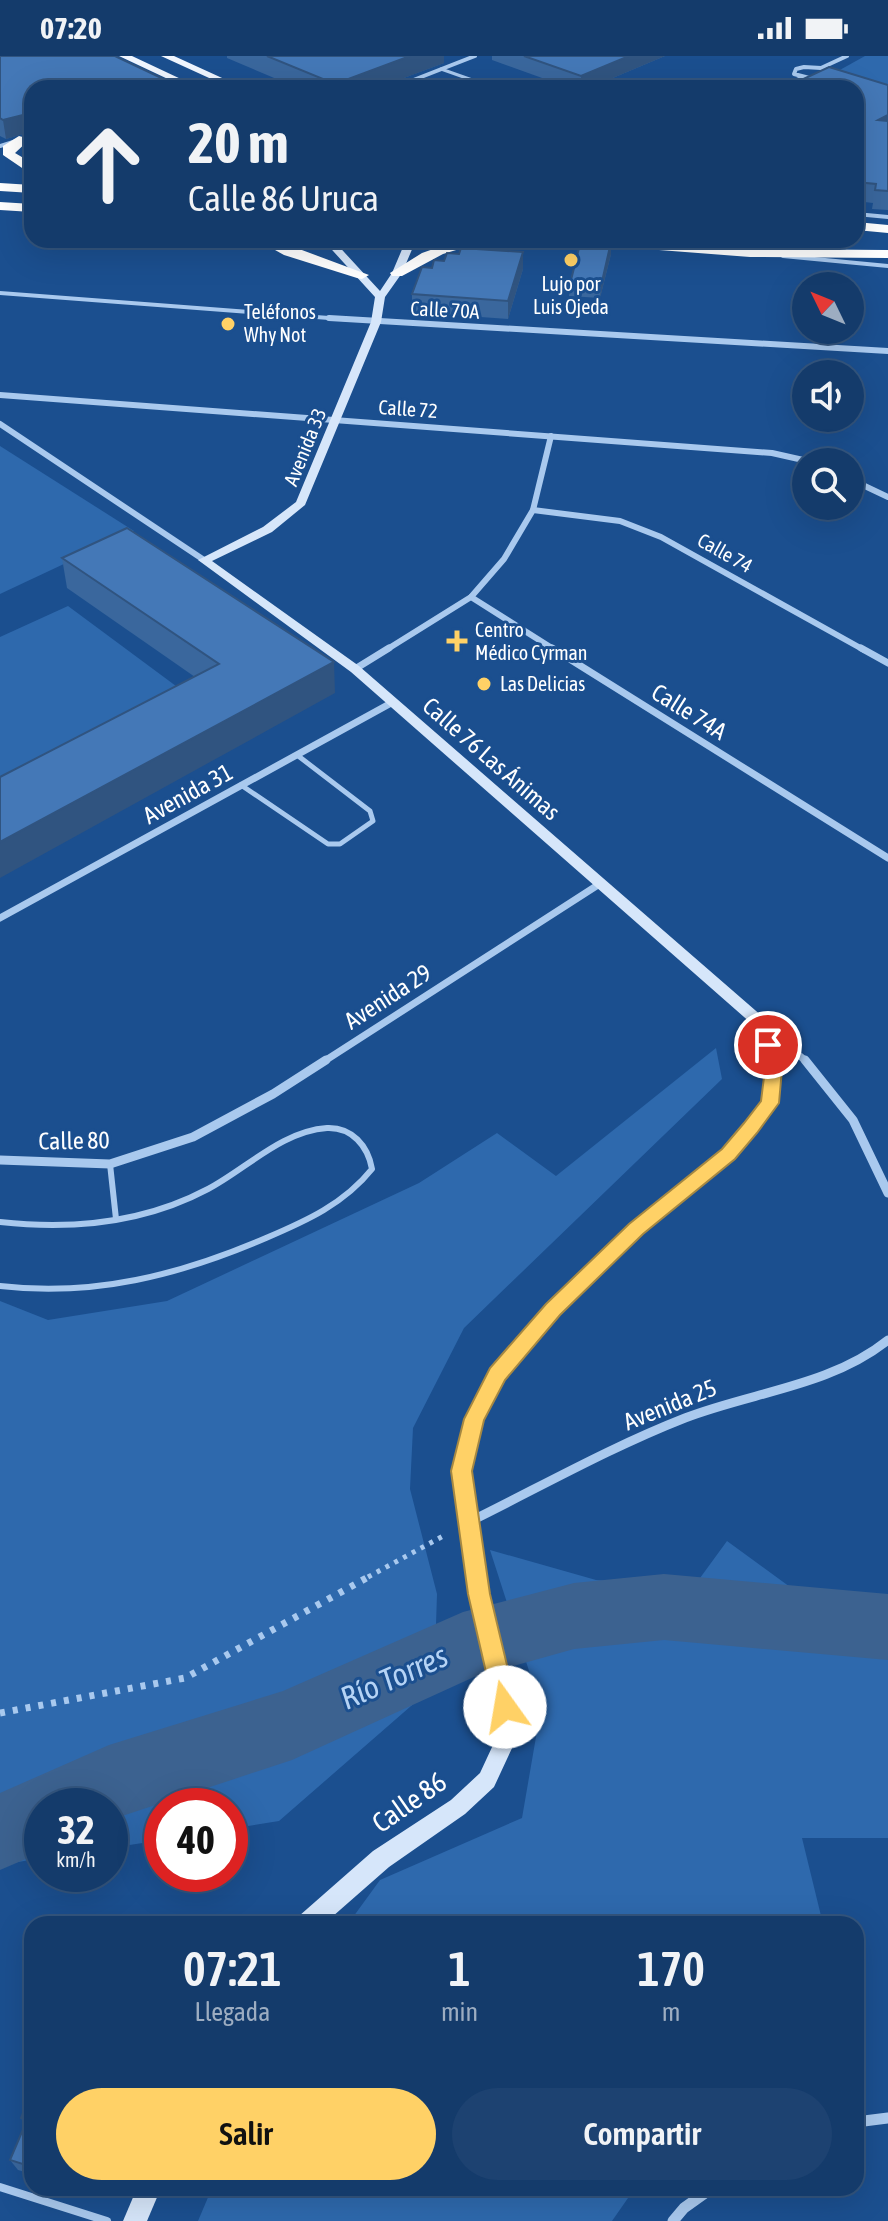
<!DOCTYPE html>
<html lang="es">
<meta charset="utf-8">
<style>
body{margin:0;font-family:"Asap Condensed",sans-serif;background:#1d4271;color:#f1f3f6;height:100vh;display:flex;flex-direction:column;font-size:30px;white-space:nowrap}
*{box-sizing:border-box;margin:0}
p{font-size:26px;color:#9dadc1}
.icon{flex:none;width:44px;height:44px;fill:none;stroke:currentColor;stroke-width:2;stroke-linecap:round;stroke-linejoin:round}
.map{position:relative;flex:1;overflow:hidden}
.side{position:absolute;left:24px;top:1860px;width:840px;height:280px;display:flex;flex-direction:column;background:#143b6b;border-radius:24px;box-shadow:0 8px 32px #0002,0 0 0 2px #33557e}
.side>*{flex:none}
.banner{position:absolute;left:24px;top:24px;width:840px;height:168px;border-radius:24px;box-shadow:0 8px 32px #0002,0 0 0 2px #33557e;background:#143b6b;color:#f1f3f6;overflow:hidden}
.needle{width:52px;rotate:313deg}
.controls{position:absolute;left:792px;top:216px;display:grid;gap:16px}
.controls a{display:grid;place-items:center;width:72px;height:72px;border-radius:50%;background:#143b6b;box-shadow:0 8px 32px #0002,0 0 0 2px #33557e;font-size:40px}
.speed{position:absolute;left:24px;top:1732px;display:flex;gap:16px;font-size:40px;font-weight:700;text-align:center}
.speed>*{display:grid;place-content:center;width:104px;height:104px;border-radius:50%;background:#143b6b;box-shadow:0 8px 32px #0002,0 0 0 2px #33557e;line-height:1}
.speed small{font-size:20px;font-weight:400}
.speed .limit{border:12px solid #d22;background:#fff;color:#111}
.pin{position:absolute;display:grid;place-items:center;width:68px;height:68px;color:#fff;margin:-34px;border:4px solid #fff;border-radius:50%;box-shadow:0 2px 8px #0007}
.me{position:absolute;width:88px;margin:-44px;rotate:347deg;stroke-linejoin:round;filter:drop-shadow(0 0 6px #0008)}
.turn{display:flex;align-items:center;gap:28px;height:168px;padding:0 32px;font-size:36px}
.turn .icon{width:104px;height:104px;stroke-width:2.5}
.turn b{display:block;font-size:56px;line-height:68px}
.eta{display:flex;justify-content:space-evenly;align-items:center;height:136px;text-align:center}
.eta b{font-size:48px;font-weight:600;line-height:56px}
.primary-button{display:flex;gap:16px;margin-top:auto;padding:16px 32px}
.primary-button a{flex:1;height:92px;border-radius:48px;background:#ffd166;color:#111;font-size:32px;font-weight:600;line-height:92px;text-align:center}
.primary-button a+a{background:#1d4271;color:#f1f3f6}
.status{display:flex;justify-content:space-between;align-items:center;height:56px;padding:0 40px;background:#143b6b;direction:ltr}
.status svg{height:22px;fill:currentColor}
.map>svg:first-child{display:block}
.green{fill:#2e69ad}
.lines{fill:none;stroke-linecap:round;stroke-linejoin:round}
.river{fill:#3c6290;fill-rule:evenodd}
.path-far1{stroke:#a9c9ee;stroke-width:5;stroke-dasharray:4 6;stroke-linecap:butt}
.path{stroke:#a9c9ee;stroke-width:7;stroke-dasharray:5 8;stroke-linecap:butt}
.lane-far3{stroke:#a9c9ee;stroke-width:3}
.lane-far2{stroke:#a9c9ee;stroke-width:5}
.lane-far1{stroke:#a9c9ee;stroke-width:6}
.lane{stroke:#a9c9ee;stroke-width:8}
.street-far4{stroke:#a9c9ee;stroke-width:4}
.street-far3{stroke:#a9c9ee;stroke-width:6}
.street-far2{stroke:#a9c9ee;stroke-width:7}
.street-far1{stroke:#a9c9ee;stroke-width:9}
.street{stroke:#a9c9ee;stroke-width:11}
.secondary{fill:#d6e6fa;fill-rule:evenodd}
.primary{fill:#f0f6ff;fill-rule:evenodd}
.highway{fill:#fff;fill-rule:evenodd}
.wall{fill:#3a679d}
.shaded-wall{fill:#305480}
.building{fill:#4478b7;stroke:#305480;stroke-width:2}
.route{fill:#ffd166;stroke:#a68842;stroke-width:2}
.poi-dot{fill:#ffd166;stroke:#1b4f8f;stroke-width:3}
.labels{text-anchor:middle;stroke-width:6;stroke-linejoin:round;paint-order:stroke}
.far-poi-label{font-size:20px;fill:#fff;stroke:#1b4f8f;text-anchor:start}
.far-street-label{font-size:20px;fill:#fff;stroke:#1b4f8f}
.street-label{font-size:24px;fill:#fff;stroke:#1b4f8f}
.near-street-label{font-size:28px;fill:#fff;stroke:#1b4f8f}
.near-water-label{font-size:32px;font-style:italic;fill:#b5d3f5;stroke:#1b4f8f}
</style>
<div class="status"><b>07:20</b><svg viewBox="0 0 49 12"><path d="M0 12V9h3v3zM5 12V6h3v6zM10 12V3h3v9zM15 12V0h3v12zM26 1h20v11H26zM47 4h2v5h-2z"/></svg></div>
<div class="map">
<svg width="888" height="2165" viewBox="0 0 888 2165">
<rect width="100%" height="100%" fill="#1b4f8f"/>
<g class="green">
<polygon points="865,0 888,0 888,34 838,15"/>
<polygon points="0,390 134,475 0,538"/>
<polygon points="68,550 180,633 0,723 0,581"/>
<polygon points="716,992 722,1023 464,1272 413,1372 410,1433 437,1538 434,1630 279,1765 230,1773 230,1750 162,1750 162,1784 110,1792 110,1750 42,1750 42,1802 0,1809 0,1245 48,1264 167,1245 419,1127 497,1077 556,1120"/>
<polygon points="727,1485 801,1539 888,1544 888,1782 802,1782 823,1868 348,1868 380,1824 522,1762 541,1652 490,1494 596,1524 692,1533"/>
<polygon points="212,2132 635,2132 612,2165 198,2165"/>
</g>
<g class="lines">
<polygon class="river" points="664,1518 888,1538 888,1604 664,1584 574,1593 474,1621 292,1704 110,1764 110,1750 42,1750 42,1796 0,1814 0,1737 109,1689 283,1635 463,1556 574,1527"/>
<polyline class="path-far1" points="368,1521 445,1479"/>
<polyline class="path" points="0,1657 185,1622 372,1519"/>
<polyline class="lane-far3" points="441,13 475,25"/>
<polyline class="lane-far2" points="241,729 328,788 340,788 373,765 370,755 297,699"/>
<g class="lane-far1">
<polyline points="110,1108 116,1163"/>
<path d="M 0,1166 C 71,1174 144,1167 208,1133 C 246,1113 282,1075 327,1072 C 352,1071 368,1090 372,1113 C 344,1148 306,1165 266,1182 C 180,1219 94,1241 0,1230"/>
</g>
<polyline class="lane" points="0,2131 107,2165"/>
<g class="street-far4">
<polygon points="804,11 821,12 830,18 817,24 794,18 796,13"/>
<polyline points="821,12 847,0"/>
<polyline points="393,32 475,0"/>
<polyline points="778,32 801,22"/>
<polyline points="0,90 32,80"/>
<polyline points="856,158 888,161"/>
<polyline points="783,200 888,210"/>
<polyline points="0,237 355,264"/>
</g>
<g class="street-far3">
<polyline points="329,262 888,295"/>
<polyline points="0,339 772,397 812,406"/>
<polyline points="0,368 204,504"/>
<polyline points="850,423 888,441"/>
<polyline points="533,454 620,465 661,481 864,594"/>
<polyline points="471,541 555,594"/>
<polyline points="386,594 471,541 504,503 533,454 551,380"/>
</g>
<g class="street-far2">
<polyline points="552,592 888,802"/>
<polyline points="861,592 888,607"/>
<polyline points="355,613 389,592"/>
<polyline points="0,862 393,646"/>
<polyline points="762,968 807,1006"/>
<polyline points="323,1006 601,827"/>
</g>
<g class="street-far1">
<polyline points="805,1004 853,1064 888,1137"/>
<polyline points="0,1104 110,1108 193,1081 273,1038 326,1004"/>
<path d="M 471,1465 C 542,1430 611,1391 685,1362 C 752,1336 831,1330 888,1284"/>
</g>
<g class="street">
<polyline points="856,2066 888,2062"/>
<polyline points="673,2165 684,2152 712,2132"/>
</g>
<g class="secondary">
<polygon points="323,184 333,184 380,235 392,217 406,184 416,184 402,217 385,241 381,266 305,449 272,476 212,505 359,610 763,961 776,989 782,1013 776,1051 734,1102 642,1178 559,1259 504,1323 483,1364 470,1415 489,1538 515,1651 513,1690 494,1731 465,1758 389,1811 324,1868 296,1868 299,1860 373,1795 451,1744 480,1717 493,1689 495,1651 469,1538 452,1415 465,1363 492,1313 547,1249 630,1168 722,1094 762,1045 766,1013 752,968 351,616 198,504 263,471 296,446 371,266 375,241"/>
<polygon points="137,2132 161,2132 147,2165 123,2165"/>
</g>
<g class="primary">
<polygon points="119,0 132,0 200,32 187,32"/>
<polygon points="161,0 174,0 244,32 231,32"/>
<polygon points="342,184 406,184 400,187 348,187"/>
</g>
<g class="highway">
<polygon points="19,80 30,83 15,97 32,107 32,114 25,114 3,99 3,90"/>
<polygon points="0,127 32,129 32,137 0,135"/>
<polygon points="0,146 32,148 32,156 0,154"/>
<polygon points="856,166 888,169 888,177 856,174"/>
<polygon points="257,184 275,184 369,219 362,223 357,222 284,199"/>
<polygon points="459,184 489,184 443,198 402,220 392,220 390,217 422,197"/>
<polygon points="574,184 635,184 750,193 888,194 888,202 750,201 581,188"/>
</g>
</g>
<g class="wall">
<polygon points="0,0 32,32 32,95 25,91 23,78 6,83 0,80"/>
<polygon points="227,0 444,0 444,7 377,32 298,32 227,2"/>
<polygon points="492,0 665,0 589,32 570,32 492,4"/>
<polygon points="888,29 888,154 872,153 873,147 856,145 856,32"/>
<polygon points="523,196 523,213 508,263 412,256 412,238 432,212 444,205 459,198"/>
<polygon points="611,198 600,242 569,240 570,228"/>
<polygon points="62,502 335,637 195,621 67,532"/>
<polygon points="32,2035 32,2118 18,2114 10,2104 25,2069 21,2062"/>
</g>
<g class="shaded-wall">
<polygon points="410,0 444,0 444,7 377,32 335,32 335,28"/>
<polygon points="629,0 665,0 589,32 581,32 581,20"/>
<polygon points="31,57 32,76 22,73 23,78 6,83 3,64"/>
<polygon points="888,59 888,76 878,64"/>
<polygon points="611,186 611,198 600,242 601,230"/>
<polygon points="523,196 523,213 508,263 508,245"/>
<polygon points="334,606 335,637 0,822 0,786"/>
</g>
<g class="building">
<polygon points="0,0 115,0 176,29 194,28 202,32 32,32 32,60 31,57 3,64 0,62"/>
<polygon points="267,0 410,0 335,28"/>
<polygon points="524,0 629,0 581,20"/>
<polygon points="829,11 888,29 888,59 878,64 888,65 888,135 875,134 876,128 856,126 856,32 784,32"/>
<polygon points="32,65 32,77 22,73"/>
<polygon points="581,184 611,186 601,230 570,228"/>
<polygon points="461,192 523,196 508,245 412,238 422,211 432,212 434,204 444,205 447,197 459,198"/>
<polygon points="127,472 334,606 0,786 0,721 219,608 62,502"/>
<polygon points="32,2035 32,2111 10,2104 27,2064 21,2062"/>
</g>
<polygon class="route" points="768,982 777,989 782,1013 779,1047 757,1077 735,1103 643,1178 560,1259 505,1324 484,1364 472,1415 490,1538 517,1651 514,1659 505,1662 497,1659 494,1651 468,1538 451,1415 464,1363 490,1312 546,1248 629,1168 722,1093 744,1067 761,1045 765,1013 760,989"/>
<g class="poi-dot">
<circle cx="571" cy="204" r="8"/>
<circle cx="228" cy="268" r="8"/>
<path d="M453 573h8v8h8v8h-8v8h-8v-8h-8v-8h8z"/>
<circle cx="484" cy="628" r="8"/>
</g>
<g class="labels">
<g class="far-poi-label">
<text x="571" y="235" text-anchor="middle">Lujo por<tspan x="571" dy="23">Luis Ojeda</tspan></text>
<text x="244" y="263">Teléfonos<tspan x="244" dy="23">Why Not</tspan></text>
<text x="475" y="581">Centro<tspan x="475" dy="23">Médico Cyrman</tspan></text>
<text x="500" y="635">Las Delicias</text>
</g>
<g class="far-street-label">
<text transform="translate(445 254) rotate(3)" y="7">Calle 70A</text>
<text transform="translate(408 353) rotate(4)" y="7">Calle 72</text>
<text transform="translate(305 391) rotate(-68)" y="7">Avenida 33</text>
<text transform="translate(725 497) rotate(29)" y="7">Calle 74</text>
</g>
<g class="street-label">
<text transform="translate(689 656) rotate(32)" y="8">Calle 74A</text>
<text transform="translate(491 703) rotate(41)" y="8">Calle 76 Las Ánimas</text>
<text transform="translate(188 738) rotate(-29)" y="8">Avenida 31</text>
<text transform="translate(388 941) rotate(-33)" y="8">Avenida 29</text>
<text transform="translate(74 1085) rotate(-1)" y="8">Calle 80</text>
<text transform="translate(670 1349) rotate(-22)" y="8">Avenida 25</text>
</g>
<g class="near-street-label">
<text transform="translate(409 1746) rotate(-35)" y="10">Calle 86</text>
</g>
<g class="near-water-label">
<text transform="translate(394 1621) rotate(-24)" y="11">Río Torres</text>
</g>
</g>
</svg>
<div class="controls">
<a><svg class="needle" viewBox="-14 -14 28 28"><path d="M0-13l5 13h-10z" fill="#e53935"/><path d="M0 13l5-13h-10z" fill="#9dadc1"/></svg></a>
<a><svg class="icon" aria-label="sound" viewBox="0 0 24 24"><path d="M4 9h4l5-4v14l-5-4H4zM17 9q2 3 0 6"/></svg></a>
<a><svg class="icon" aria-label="search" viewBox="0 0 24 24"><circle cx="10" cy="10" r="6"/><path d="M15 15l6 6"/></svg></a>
</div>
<div class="speed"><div>32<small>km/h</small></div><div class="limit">40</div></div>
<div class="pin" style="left:768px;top:989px;background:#d93025"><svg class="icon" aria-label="arrive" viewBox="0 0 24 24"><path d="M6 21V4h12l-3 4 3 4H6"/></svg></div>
<svg class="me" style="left:505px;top:1651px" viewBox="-20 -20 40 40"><circle r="19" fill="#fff"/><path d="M0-13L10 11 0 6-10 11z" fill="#ffd166"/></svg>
<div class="banner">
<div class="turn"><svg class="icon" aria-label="ahead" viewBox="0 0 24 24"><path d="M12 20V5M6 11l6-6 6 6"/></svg><div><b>20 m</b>Calle 86 Uruca</div></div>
</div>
<section class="side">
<div class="eta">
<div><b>07:21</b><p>Llegada</p></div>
<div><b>1</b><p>min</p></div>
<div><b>170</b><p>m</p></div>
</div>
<div class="primary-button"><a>Salir</a><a>Compartir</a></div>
</section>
</div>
